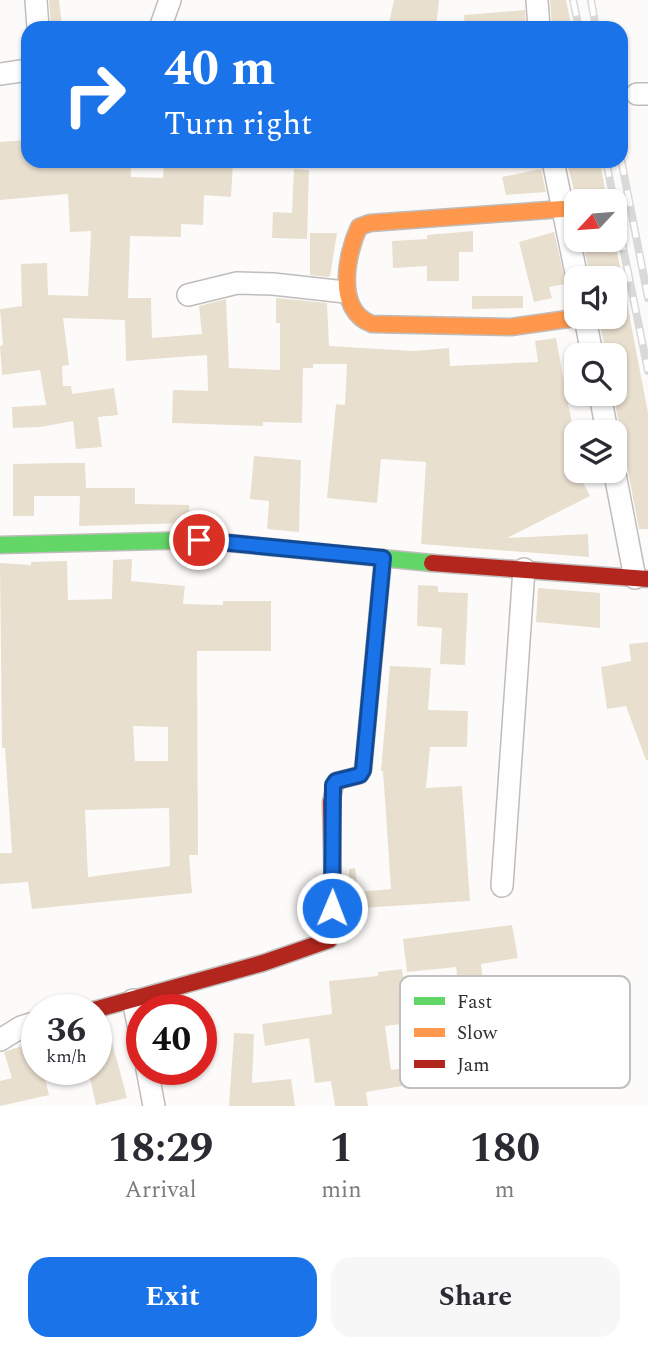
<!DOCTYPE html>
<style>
body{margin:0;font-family:Spectral,serif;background:#f7f7f7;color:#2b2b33;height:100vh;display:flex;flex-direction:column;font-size:26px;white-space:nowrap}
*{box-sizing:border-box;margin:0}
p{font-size:23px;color:#7c7c81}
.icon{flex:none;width:38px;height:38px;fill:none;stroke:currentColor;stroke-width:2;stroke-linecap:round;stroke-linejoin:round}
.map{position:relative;height:1106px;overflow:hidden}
.drawer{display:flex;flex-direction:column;background:#fff;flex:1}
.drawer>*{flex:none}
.hud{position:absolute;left:21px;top:21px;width:607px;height:147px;border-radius:21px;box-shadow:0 2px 5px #0004;background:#1a73e8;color:#fff;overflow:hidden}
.needle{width:46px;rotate:244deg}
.controls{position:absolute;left:564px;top:189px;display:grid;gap:14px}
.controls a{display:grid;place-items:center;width:63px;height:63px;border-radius:14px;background:#fff;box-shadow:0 2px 5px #0004;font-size:35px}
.speed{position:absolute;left:21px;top:994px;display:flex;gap:14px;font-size:35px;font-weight:700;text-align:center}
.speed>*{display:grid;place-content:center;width:91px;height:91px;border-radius:50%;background:#fff;box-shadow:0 2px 5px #0004;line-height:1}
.speed small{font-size:18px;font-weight:400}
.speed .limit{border:10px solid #d22;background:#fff;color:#111}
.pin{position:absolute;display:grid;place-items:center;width:60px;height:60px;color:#fff;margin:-30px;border:4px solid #fff;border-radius:50%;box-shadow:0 2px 7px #0007}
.me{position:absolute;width:77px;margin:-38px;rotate:1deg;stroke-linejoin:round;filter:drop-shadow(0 0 5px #0008)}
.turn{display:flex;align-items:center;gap:24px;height:147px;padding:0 28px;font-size:32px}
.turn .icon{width:91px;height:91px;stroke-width:2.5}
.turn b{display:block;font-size:49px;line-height:60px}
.eta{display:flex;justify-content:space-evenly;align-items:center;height:119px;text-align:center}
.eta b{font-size:42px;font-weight:700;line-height:49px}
.primary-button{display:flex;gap:14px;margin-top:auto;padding:14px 28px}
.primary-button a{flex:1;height:80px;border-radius:21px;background:#1a73e8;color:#fff;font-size:28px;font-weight:700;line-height:80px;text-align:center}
.primary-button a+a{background:#f7f7f7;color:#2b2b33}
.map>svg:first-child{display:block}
.building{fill:#e9dfcf;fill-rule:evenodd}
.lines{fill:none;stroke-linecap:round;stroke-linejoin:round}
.street-casing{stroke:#bfbdbc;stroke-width:24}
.fast-casing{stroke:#bfbdbc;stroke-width:19}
.slow-casing{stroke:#bfbdbc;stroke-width:19}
.jam-casing{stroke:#bfbdbc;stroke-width:19}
.street{stroke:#fffefe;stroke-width:21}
.fast{stroke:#63d668;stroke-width:16}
.slow{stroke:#ff974d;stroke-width:16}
.jam{stroke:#b3261e;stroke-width:16}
.rail-casing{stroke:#dad9d9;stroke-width:8}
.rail{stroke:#fff;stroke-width:5;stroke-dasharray:16;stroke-linecap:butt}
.route-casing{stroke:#114b97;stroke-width:18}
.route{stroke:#1a73e8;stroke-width:12}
.key{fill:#fff;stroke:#c1c0c0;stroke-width:2}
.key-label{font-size:19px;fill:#302e2c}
</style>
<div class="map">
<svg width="648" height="1106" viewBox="0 0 648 1106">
<rect width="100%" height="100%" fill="#fdfbf9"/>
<g class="building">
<polygon points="49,0 59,0 62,25 51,26"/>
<polygon points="394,0 439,0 436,28 388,28"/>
<polygon points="550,0 566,0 571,24 552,28"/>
<polygon points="525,10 526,28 465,28 464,15"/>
<polygon points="28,140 28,161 131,161 131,177 163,178 164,164 213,166 213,161 233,161 231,197 204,195 203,225 181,224 181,237 130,236 128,298 151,298 152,338 202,334 199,306 226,299 229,368 280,370 280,323 276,323 276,298 327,303 329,346 414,351 449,348 450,366 538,362 535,341 556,338 576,446 576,453 568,454 590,496 507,538 588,534 589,557 421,544 426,462 381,459 377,503 327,498 336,404 345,405 347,364 313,364 313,368 303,368 302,423 263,422 263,426 172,423 173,390 208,391 207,355 126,361 125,320 63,318 69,365 62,366 63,386 71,386 72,394 114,388 118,415 98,417 102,447 76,449 73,421 40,427 13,428 12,407 46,405 40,370 2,375 0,346 3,345 0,309 22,306 21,264 47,263 48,295 88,296 91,231 70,232 68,194 0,200 0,142"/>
<polygon points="578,161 600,161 607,201 577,201 567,163"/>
<polygon points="294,169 309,170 307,239 272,238 273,212 292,213"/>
<polygon points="541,169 546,192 506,195 502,177"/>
<polygon points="473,231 473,252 459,252 459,281 427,281 427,266 393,268 392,241 427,239 427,235"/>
<polygon points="554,232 566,284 549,287 552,298 534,302 519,242"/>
<polygon points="310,233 337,233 330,276 328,277 310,275"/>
<polygon points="583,240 615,240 622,278 590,278"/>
<polygon points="623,282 648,413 648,529 639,529 614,398 614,355 606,355 599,319 599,317 614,317 614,283"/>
<polygon points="472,296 523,296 523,308 472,309"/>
<polygon points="254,456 301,460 299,532 267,529 269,501 250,499"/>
<polygon points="63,463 85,463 86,488 135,488 135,504 189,505 189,523 79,526 80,496 34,496 34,516 13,516 13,464"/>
<path d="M 132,559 L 131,581 L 185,586 L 183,604 L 223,605 L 223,601 L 271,601 L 271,651 L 197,651 L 198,855 L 189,855 L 192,893 L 32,909 L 28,882 L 0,884 L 0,853 L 12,853 L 5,748 L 2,748 L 0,563 L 31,565 L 31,562 L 67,561 L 68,600 L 112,599 L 113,560 ZM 133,726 L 168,727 L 168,761 L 135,761 ZM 169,808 L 170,866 L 88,877 L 85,810 Z"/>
<polygon points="418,585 438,586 438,592 468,593 465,665 440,664 442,628 417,626"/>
<polygon points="538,588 600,593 600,628 536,622"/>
<polygon points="648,642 648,760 646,760 626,706 607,709 601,667 631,661 629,644"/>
<polygon points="390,666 431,668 428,710 468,711 467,747 430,747 426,788 462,786 470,901 361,908 362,920 349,921 349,869 355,868 358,892 391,889 383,771 381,771"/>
<polygon points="512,925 518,958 481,964 484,996 460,998 456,967 407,972 403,939"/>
<polygon points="402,969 410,1023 385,1026 391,1070 412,1067 415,1084 366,1092 368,1106 335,1106 331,1081 315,1083 309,1038 265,1046 262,1024 332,1014 329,981 378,976 378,972"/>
<polygon points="234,1033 254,1034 252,1083 291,1079 295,1106 229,1106"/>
<polygon points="37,1041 37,1072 43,1071 49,1095 0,1106 0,1081 12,1078 4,1052"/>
<polygon points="112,1042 127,1098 96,1105 88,1069 96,1069 96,1045"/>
</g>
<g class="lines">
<g class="street-casing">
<g id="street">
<polyline points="36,0 38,28"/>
<polyline points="537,0 539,28"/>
<polyline points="160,28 170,0"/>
<polyline points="0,74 28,70"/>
<polyline points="637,94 648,94"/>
<polyline points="553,161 577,278"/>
<polyline points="188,295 237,283 273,284 345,292"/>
<polyline points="585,317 592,355"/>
<polyline points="600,394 607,432"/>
<polyline points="614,469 635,578"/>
<polyline points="502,886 524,569"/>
<polyline points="133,1000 142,1044"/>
<polyline points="0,1040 21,1027 37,1022"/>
<polyline points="147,1069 154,1106"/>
</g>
</g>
<g class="fast-casing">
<polyline id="fast" points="0,545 199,540 432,563"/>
</g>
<g class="slow-casing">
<path id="slow" d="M 562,209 L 370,223 L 359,227 C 346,255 335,311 372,324 L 511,327 L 582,317"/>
</g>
<g class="jam-casing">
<g id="jam">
<polyline points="432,563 648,579"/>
<polyline points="94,1010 263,963 329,940 333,896 331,802 336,781 360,775 363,770 383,558"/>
</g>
</g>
<use href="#street" class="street"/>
<use href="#fast" class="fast"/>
<use href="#slow" class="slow"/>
<use href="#jam" class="jam"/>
<g class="rail-casing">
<g id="rail">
<polyline points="573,0 579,28"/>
<polyline points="591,0 596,28"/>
<polyline points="621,159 648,298"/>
<polyline points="606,161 614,201"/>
<polyline points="614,203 648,371"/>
</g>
</g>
<use href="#rail" class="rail"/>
</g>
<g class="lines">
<g class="route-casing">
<polyline id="route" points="199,540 383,558 363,770 360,775 336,781 333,785 332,908"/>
</g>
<use href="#route" class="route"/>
</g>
<rect x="400" y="976" width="230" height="112" rx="10" class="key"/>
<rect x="414" y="997" width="31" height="8" fill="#63d668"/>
<rect x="414" y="1028" width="31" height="9" fill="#ff974d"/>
<rect x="414" y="1060" width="31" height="8" fill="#b3261e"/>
<g class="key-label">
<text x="457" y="1008">Fast</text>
<text x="457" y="1039">Slow</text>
<text x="457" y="1071">Jam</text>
</g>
</svg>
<div class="controls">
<a><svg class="needle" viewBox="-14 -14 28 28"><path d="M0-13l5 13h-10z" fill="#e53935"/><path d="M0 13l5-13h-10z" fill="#7c7c81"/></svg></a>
<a><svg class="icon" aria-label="sound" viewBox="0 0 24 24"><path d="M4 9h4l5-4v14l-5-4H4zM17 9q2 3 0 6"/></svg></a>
<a><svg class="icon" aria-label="search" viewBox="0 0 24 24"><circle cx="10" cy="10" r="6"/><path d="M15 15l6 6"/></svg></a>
<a><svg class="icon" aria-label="layers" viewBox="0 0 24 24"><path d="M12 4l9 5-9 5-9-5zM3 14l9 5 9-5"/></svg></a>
</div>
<div class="speed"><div>36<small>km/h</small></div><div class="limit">40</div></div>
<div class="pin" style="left:199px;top:540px;background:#d93025"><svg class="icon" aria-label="arrive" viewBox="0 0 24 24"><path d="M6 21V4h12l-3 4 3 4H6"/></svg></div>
<svg class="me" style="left:332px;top:908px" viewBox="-20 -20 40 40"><circle r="17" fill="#1a73e8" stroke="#fff" stroke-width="3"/><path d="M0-11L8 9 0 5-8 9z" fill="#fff"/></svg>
<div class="hud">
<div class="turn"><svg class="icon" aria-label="right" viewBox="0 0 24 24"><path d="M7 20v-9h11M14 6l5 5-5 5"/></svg><div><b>40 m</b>Turn right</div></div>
</div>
</div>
<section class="drawer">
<div class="eta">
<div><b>18:29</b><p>Arrival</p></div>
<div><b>1</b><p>min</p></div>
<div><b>180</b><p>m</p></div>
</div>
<div class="primary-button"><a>Exit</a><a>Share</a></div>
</section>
